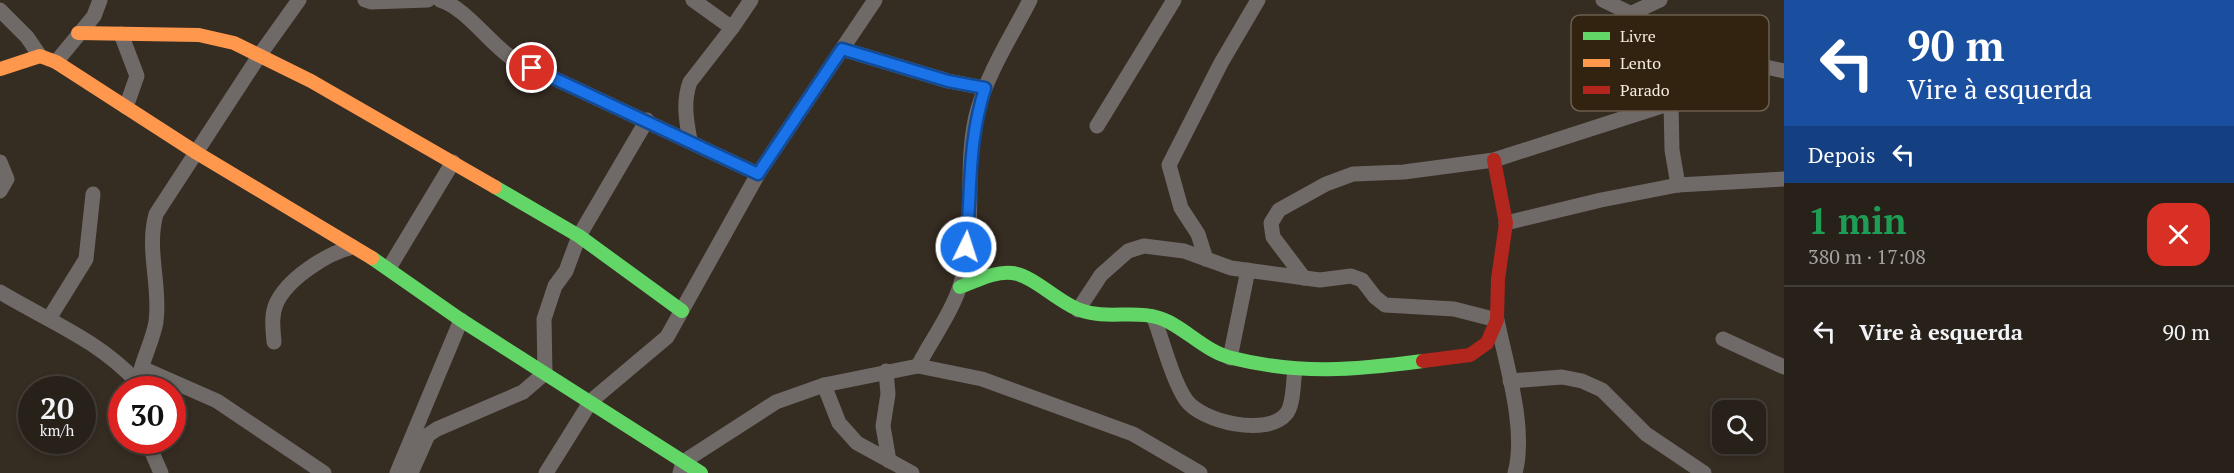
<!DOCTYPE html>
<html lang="pt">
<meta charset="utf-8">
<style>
body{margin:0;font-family:"PT Serif",serif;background:#342e27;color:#f1f3f6;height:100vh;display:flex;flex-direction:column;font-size:22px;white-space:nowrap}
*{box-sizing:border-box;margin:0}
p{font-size:20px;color:#a5a3a2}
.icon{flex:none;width:33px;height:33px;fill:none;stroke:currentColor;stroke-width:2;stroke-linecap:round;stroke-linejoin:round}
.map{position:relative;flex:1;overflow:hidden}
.side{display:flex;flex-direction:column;background:#28211a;width:450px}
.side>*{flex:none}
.hud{background:#1a4fa0;color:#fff;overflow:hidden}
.controls{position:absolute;left:1712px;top:400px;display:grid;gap:12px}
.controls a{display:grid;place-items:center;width:54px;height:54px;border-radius:12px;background:#28211a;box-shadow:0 3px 9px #0003,0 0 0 2px #443e39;font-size:30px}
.speed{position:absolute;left:18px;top:376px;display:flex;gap:12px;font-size:30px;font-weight:700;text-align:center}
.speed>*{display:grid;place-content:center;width:78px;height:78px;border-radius:50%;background:#28211a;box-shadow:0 3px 9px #0003,0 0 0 2px #443e39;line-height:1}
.speed small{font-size:15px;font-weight:400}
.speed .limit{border:9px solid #d22;background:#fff;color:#111}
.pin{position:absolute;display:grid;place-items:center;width:51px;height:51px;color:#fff;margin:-26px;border:3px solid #fff;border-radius:50%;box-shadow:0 2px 6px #0007}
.me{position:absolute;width:66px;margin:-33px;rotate:4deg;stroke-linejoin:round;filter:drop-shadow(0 0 4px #0008)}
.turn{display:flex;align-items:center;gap:21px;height:126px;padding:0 24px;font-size:27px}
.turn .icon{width:78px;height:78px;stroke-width:2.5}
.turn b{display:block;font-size:42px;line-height:51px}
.then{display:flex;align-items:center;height:57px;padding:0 24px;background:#0003;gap:12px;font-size:22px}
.round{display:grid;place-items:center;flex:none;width:63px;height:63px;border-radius:18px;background:#342e27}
.summary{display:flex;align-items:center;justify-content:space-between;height:102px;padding:0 24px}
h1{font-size:36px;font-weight:700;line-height:45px;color:#1e9e55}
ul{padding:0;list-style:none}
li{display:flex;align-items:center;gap:18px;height:90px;padding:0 24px;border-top:2px solid #443e39}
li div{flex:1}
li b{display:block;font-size:22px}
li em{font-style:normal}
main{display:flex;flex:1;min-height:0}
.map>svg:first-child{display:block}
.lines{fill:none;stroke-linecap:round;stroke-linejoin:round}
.street{stroke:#6f6967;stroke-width:15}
.fast{stroke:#63d668;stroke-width:14}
.slow{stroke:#ff974d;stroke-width:14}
.jam{stroke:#b3261e;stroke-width:14}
.route-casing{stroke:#114b97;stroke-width:15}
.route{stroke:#1a73e8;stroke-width:10}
.key{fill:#322310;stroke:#6c5f4e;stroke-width:1.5}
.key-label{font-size:16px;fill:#f4eade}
</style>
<main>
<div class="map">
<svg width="1784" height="473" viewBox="0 0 1784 473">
<rect width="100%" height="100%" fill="#352c22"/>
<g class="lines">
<g class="street">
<polyline points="365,0 371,2 428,0"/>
<path d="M 440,0 C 466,8 489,43 513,59 L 758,174"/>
<polyline points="1603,0 1717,56 1784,71"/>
<polyline points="0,10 27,37 40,56"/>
<polyline points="1632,13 1660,0"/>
<polyline points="732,28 751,0"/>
<polyline points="121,34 137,76 126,107"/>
<polyline points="842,49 948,81 985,88"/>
<polyline points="56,62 94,16 100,0"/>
<polyline points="1671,103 1672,150 1678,185"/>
<polyline points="1097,126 1174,0"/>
<path d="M 690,140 C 686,120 683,101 690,82 L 732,28 L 693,0"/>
<polyline points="0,162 7,179 0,191"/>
<polyline points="1506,223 1601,200 1678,185 1784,179"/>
<polyline points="1206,259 1198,234 1181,208 1169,165 1221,63 1258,0"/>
<polyline points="389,268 453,162"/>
<polyline points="1304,278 1273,237 1271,223 1279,210 1326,184 1353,174 1404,172 1494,160 1671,103 1701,75 1717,56"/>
<path d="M 0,292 C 50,322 97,339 138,383"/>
<path d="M 1078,310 L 1101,275 L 1128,251 L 1144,246 L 1184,251 L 1231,268 L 1320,280 L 1351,276 L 1362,280 L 1375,297 L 1385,305 L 1454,309 L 1497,320 C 1506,364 1527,429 1515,473"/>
<polyline points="50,317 86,259 93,194"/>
<path d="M 1154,318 C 1163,342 1172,379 1186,400 C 1202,422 1267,437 1286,414 C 1294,405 1293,381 1295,369"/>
<polyline points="1723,339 1784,367"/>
<path d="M 274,342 C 273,329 271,316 276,304 C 287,279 327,253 353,247"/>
<polyline points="1230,358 1248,270"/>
<path d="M 918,366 C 931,340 950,316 959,289 C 978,236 963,172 976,116 C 986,75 1011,37 1030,0"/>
<polyline points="142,368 217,401 324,473"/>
<polyline points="886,371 888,394 883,426 889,461"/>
<polyline points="1510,381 1562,377 1582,381 1602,390 1646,434 1704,473"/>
<polyline points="824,385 839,423 857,443 912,473"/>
<path d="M 138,390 C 138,366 152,345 156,322 C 161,285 146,251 156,214 L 259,56 L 299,0"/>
<polyline points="147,441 161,473"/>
<polyline points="397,473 461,320"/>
<polyline points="411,473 428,435 437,429 523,392 545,373 544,319 555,286 566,271 579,236 647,120"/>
<polyline points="546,473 591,401 667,337 758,174 875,0"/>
<polyline points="680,473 683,462 776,402 824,385 918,366 982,379 1133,434 1200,473"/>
</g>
<g class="fast">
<polyline points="495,187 579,236 682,311"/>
<polyline points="372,258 461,320 701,473"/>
<path d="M 960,287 C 977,281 994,271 1012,273 C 1033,275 1059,303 1080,310 C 1109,321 1141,307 1169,322 C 1190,333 1209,353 1232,358 C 1300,375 1355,370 1423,361"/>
</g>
<g class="slow">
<polyline points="78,33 199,35 234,43 311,81 495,187"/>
<polyline points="0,69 40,56 56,62 197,153 372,258"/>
</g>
<polyline class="jam" points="1423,361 1470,355 1487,343 1497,320 1498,279 1506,223 1494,160"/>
</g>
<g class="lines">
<g class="route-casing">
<path id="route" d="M 532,68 L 758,174 L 842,49 L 948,81 L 985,88 C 967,146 972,189 966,247"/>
</g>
<use href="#route" class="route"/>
</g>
<rect x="1571" y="15" width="198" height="96" rx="9" class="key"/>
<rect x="1583" y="32" width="27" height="8" fill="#63d668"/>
<rect x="1583" y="59" width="27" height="8" fill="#ff974d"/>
<rect x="1583" y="86" width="27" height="8" fill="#b3261e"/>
<g class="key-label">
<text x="1620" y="42">Livre</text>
<text x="1620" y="69">Lento</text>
<text x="1620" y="96">Parado</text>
</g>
</svg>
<div class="controls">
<a><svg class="icon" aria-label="search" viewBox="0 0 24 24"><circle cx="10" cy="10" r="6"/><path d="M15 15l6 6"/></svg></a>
</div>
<div class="speed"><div>20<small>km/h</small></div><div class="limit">30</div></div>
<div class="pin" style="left:532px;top:68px;background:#d93025"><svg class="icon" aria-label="arrive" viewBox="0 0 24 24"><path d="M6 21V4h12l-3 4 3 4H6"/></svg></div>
<svg class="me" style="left:966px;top:247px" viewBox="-20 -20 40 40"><circle r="17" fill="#1a73e8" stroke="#fff" stroke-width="3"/><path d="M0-11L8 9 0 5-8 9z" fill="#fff"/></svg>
</div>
<section class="side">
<div class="hud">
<div class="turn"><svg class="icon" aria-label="left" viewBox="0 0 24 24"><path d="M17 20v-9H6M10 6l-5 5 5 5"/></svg><div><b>90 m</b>Vire à esquerda</div></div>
<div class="then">Depois<svg class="icon" aria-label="left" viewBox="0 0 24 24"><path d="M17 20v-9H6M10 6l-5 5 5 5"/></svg></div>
</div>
<div class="summary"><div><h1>1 min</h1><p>380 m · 17:08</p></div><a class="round" style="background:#d93025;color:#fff"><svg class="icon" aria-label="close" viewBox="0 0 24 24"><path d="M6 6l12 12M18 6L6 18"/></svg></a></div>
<ul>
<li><svg class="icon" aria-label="left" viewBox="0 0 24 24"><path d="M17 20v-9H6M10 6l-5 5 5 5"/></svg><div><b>Vire à esquerda</b></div><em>90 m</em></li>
</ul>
</section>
</main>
